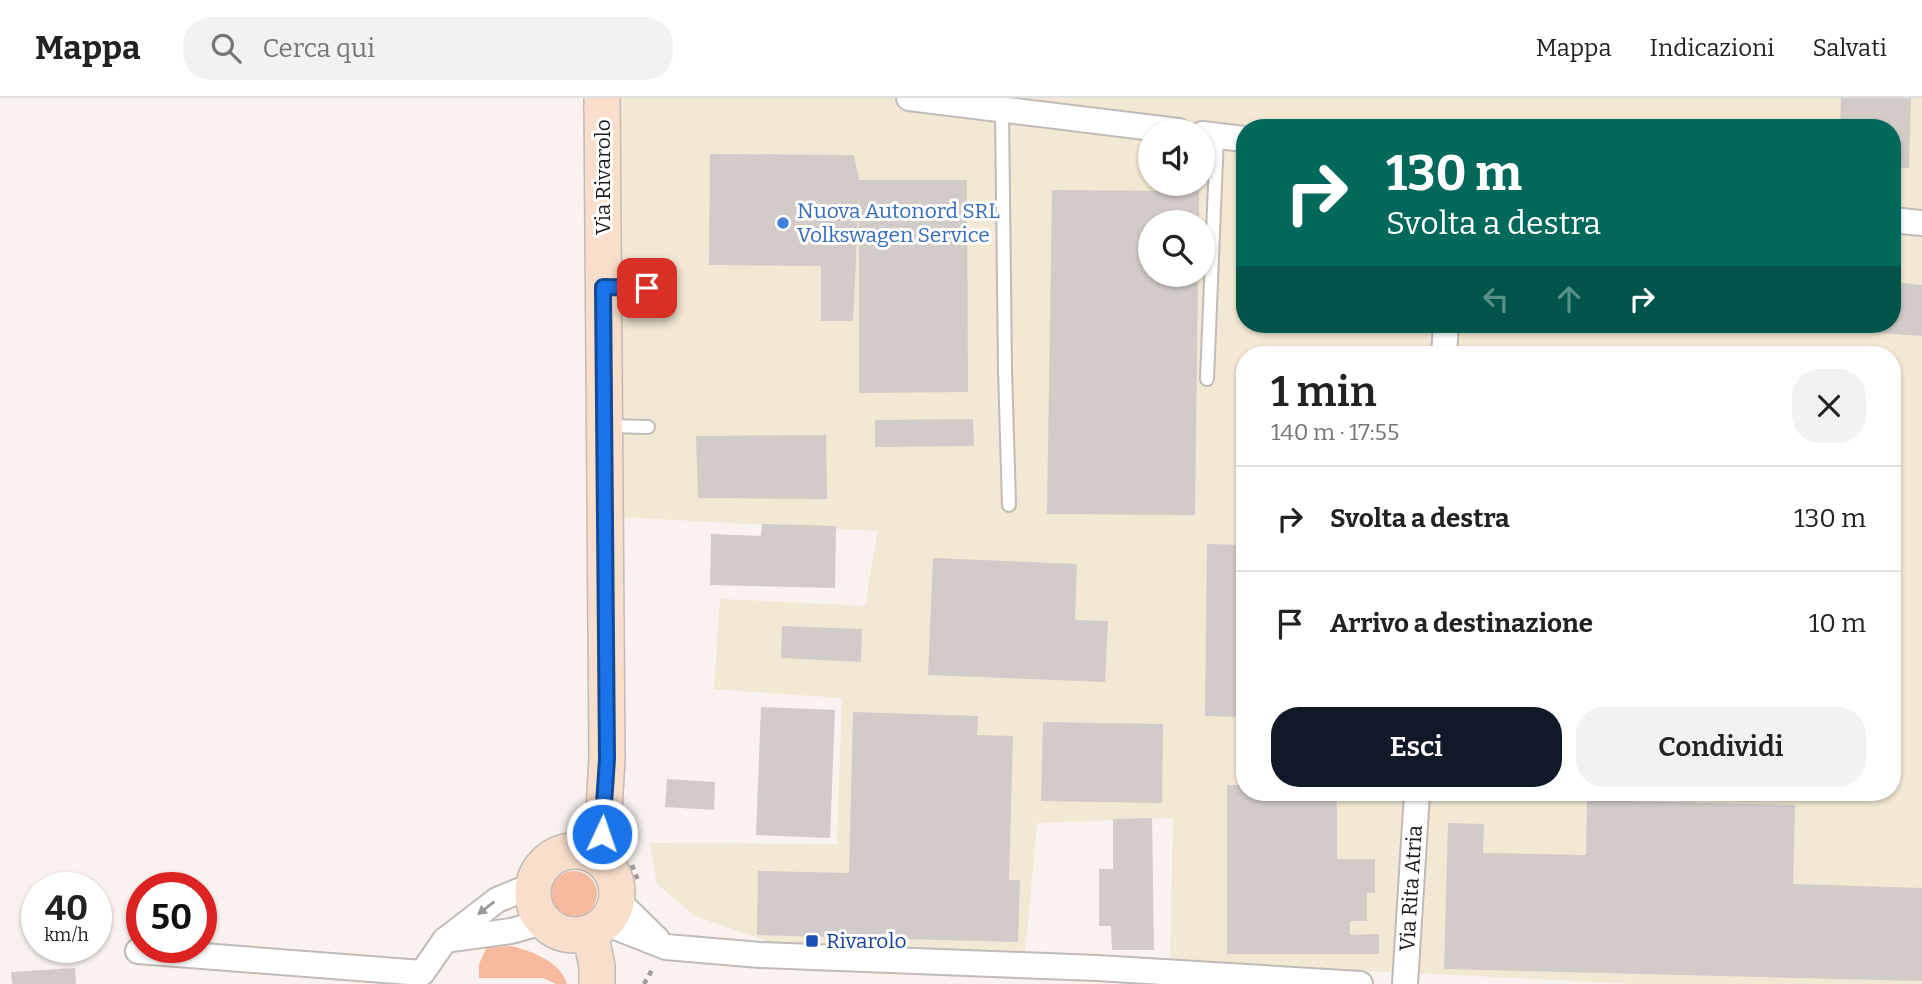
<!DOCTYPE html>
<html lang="it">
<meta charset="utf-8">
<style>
body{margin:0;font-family:Bitter,serif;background:#f2f2f2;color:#222;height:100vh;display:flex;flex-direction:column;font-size:26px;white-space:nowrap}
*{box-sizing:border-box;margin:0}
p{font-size:23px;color:#767676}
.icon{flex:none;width:38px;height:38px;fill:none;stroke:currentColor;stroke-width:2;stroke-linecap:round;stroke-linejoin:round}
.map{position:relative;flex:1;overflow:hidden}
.drawer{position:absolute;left:1236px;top:248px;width:665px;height:455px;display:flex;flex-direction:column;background:#fff;border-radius:28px;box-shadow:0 2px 5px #0004}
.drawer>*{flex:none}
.banner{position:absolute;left:1236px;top:21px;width:665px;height:214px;border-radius:28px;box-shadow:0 2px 5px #0004;background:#00695c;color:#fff;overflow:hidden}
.tools{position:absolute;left:1138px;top:21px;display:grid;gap:14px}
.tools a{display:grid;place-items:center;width:77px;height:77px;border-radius:50%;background:#fff;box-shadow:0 2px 5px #0004;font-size:35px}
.speed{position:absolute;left:21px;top:774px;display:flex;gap:14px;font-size:35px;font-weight:700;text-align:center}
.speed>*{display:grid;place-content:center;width:91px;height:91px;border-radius:50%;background:#fff;box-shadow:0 2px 5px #0004;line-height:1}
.speed small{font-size:18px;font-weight:400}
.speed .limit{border:10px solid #d22;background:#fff;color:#111}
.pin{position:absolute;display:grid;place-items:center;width:60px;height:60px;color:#fff;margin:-30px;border-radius:14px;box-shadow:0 4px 10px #0006}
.me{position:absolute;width:77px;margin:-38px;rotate:3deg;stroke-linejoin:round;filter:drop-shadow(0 0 5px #0008)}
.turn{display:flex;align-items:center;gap:24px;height:147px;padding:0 35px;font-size:32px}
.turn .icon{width:91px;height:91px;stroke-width:2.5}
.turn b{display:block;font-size:49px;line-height:60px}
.lanes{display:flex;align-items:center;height:66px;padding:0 35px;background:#0003;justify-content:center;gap:35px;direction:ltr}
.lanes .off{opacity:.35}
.round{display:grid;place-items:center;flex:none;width:74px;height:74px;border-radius:28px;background:#f2f2f2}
.head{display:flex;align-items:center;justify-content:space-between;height:119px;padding:0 35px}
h1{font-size:42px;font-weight:600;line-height:52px}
.button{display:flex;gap:14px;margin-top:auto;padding:14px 35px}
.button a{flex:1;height:80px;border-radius:28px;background:#111827;color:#fff;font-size:28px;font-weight:600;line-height:80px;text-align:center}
.button a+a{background:#f2f2f2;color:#222}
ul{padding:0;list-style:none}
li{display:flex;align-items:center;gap:21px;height:105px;padding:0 35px;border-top:2px solid #e0e0e0}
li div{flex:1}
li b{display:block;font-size:26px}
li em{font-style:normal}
header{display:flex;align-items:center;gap:42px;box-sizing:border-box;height:98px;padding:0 35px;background:#fff;border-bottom:2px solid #e0e0e0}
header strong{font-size:33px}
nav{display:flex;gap:38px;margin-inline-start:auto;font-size:24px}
.search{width:490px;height:63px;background:#f2f2f2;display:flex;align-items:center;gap:18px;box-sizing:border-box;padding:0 24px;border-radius:28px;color:#767676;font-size:26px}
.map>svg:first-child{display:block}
.industrial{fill:#f2e8d3;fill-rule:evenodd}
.green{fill:#f8ba9e}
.building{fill:#d2cbc8}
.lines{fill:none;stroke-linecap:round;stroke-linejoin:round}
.lane-casing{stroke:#c1bbb8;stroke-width:16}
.street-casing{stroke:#c1bbb8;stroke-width:28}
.secondary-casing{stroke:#c1bbb8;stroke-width:38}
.path{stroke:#a19c9a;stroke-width:4.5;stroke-dasharray:5 5;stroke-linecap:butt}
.lane{stroke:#fff;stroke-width:12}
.street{stroke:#fff;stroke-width:24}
.secondary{stroke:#f9dfcb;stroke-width:35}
.oneway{fill:#9a9998}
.route-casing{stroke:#114b97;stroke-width:18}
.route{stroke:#1a73e8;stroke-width:12}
.shop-dot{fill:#3f7fe0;stroke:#fff;stroke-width:2.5}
.transit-dot{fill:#1a4fb4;stroke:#fff;stroke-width:2.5}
.labels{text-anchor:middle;stroke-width:6;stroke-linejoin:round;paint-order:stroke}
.street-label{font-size:21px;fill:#1e1c1b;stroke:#fff}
.shop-label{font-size:21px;fill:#366cbe;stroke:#fff;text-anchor:start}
.transit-label{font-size:21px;fill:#164399;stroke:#fff;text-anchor:start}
</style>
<header>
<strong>Mappa</strong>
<div class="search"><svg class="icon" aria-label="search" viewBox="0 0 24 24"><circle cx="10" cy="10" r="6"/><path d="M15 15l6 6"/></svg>Cerca qui</div>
<nav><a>Mappa</a><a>Indicazioni</a><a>Salvati</a></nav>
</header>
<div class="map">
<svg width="1922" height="886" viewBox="0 0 1922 886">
<rect width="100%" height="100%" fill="#f9f2ee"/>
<path class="industrial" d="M 618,0 L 1922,0 L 1922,886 L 1638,886 L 1170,863 L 1173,720 L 1037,725 L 1025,857 L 776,846 L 695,818 L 657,786 L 650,745 L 837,746 L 842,600 L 714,591 L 720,501 L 865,508 L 878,433 L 620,419 ZM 1244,30 L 1892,30 L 1892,226 L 1244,226 ZM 1150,33 L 1202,33 L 1202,86 L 1150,86 ZM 1150,124 L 1202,124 L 1202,177 L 1150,177 ZM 1244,257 L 1892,257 L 1892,695 L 1244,695 Z"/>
<g class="green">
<circle cx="574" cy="796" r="23"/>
<path d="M 511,848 C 532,853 561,864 567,886 L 556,886 L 543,880 L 479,880 L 479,866 L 487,849 Z"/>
</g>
<g class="building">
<polygon points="1841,0 1911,0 1909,70 1892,69 1892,30 1840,30"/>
<polygon points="710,56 854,57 859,82 967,82 968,294 859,295 859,99 853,223 821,223 821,168 709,167"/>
<polygon points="1173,86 1199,86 1199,124 1150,124 1150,177 1198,177 1195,417 1047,416 1052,92 1173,93"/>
<polygon points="1892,184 1922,187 1922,238 1822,231 1822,226 1892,226"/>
<polygon points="973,321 974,348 875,349 875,322"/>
<polygon points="826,337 827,401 698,400 696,338"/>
<polygon points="762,426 836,428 835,490 710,487 711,436 761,438"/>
<polygon points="1207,446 1244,447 1244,619 1205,618"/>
<polygon points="933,460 1077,466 1075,522 1108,523 1105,584 928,577"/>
<polygon points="782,528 862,531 861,564 781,560"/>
<polygon points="761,609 835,612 830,740 756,737"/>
<polygon points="853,614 978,618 977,637 1013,638 1009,782 1020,782 1018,844 757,837 758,773 849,775"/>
<polygon points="1043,624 1163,626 1162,705 1041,703"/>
<polygon points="667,681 715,684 714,712 665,709"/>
<polygon points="1227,687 1244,687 1244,695 1337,695 1337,761 1375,761 1375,795 1367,795 1367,823 1350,823 1350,837 1379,836 1379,856 1227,856"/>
<polygon points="1587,702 1795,707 1793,786 1922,790 1922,883 1444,871 1448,725 1484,726 1483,755 1586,757"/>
<polygon points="1152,720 1154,852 1112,852 1111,828 1099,828 1099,771 1113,771 1113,721"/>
<polygon points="75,870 76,886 12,886 11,874"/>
</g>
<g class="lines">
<g class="lane-casing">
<g id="lane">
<polyline points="1002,12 1005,271 1009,407"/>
<polyline points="607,190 647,190"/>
<polyline points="1207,281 1217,38"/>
<polyline points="608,328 648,329"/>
</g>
</g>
<g class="street-casing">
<g id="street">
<polyline points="909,0 1178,33"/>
<polyline points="1202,36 1244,41"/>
<polyline points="1892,122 1922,125"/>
<polyline points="1444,257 1446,226"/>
<polyline points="617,802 657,841"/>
<polyline points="605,825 666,849 760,857 1097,870 1360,886"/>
<polyline points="445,842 511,833 543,824"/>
<polyline points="138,853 422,875 445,842 497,802 533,787"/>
<path id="s1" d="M 1405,886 L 1417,695"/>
</g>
</g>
<g class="secondary-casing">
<g id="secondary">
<circle cx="575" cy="795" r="42"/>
<polyline points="601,761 607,661 602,0"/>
<polyline points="590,835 597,868 597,886"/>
</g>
</g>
<g class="path">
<polyline points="632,767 639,785"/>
<polyline points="644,886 652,872"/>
</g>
<use href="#lane" class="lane"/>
<use href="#street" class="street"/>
<use href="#secondary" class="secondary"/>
</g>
<defs><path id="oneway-solid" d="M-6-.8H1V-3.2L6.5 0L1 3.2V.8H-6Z" transform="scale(1.75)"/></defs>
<use class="oneway" href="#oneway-solid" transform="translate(486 810) rotate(142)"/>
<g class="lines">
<g class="route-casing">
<polyline id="route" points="602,736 607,661 603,189 647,190"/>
</g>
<use href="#route" class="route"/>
</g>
<circle class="shop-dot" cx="783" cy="125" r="7"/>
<rect class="transit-dot" x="805" y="836" width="14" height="14" rx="3.5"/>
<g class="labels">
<g class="street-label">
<text transform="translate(603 79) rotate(-90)" y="7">Via Rivarolo</text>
<text dy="7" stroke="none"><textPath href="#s1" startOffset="96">Via Rita Atria</textPath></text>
</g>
<g class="shop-label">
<text x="797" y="120">Nuova Autonord SRL<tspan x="797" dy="24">Volkswagen Service</tspan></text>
</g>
<g class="transit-label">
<text x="826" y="850">Rivarolo</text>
</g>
</g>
</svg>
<div class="tools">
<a><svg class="icon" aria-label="sound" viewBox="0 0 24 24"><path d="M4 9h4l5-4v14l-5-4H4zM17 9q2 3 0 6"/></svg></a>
<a><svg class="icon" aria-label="search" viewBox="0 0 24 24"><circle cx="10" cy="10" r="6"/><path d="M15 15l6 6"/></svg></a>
</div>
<div class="speed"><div>40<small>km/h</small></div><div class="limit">50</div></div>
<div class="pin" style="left:647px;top:190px;background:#d93025"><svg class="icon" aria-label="arrive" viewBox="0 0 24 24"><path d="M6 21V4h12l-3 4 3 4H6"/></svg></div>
<svg class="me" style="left:602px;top:736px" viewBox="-20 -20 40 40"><circle r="17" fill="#1a73e8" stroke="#fff" stroke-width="3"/><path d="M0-11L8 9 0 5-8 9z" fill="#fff"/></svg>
<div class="banner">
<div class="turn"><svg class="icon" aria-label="right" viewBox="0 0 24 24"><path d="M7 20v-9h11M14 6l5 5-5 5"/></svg><div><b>130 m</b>Svolta a destra</div></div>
<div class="lanes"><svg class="icon off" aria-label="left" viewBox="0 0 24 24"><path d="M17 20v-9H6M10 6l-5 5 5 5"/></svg><svg class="icon off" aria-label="ahead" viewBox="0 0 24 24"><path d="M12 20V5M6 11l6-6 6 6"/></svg><svg class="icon" aria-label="right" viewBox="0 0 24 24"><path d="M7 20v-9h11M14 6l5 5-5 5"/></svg></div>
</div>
<section class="drawer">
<div class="head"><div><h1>1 min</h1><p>140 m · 17:55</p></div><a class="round"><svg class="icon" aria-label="close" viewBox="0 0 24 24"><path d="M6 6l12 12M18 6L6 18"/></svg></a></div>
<ul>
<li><svg class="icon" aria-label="right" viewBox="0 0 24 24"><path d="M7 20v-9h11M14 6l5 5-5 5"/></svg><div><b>Svolta a destra</b></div><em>130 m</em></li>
<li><svg class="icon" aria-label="arrive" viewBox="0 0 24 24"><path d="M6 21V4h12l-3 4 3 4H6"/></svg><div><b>Arrivo a destinazione</b></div><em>10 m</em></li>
</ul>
<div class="button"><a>Esci</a><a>Condividi</a></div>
</section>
</div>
